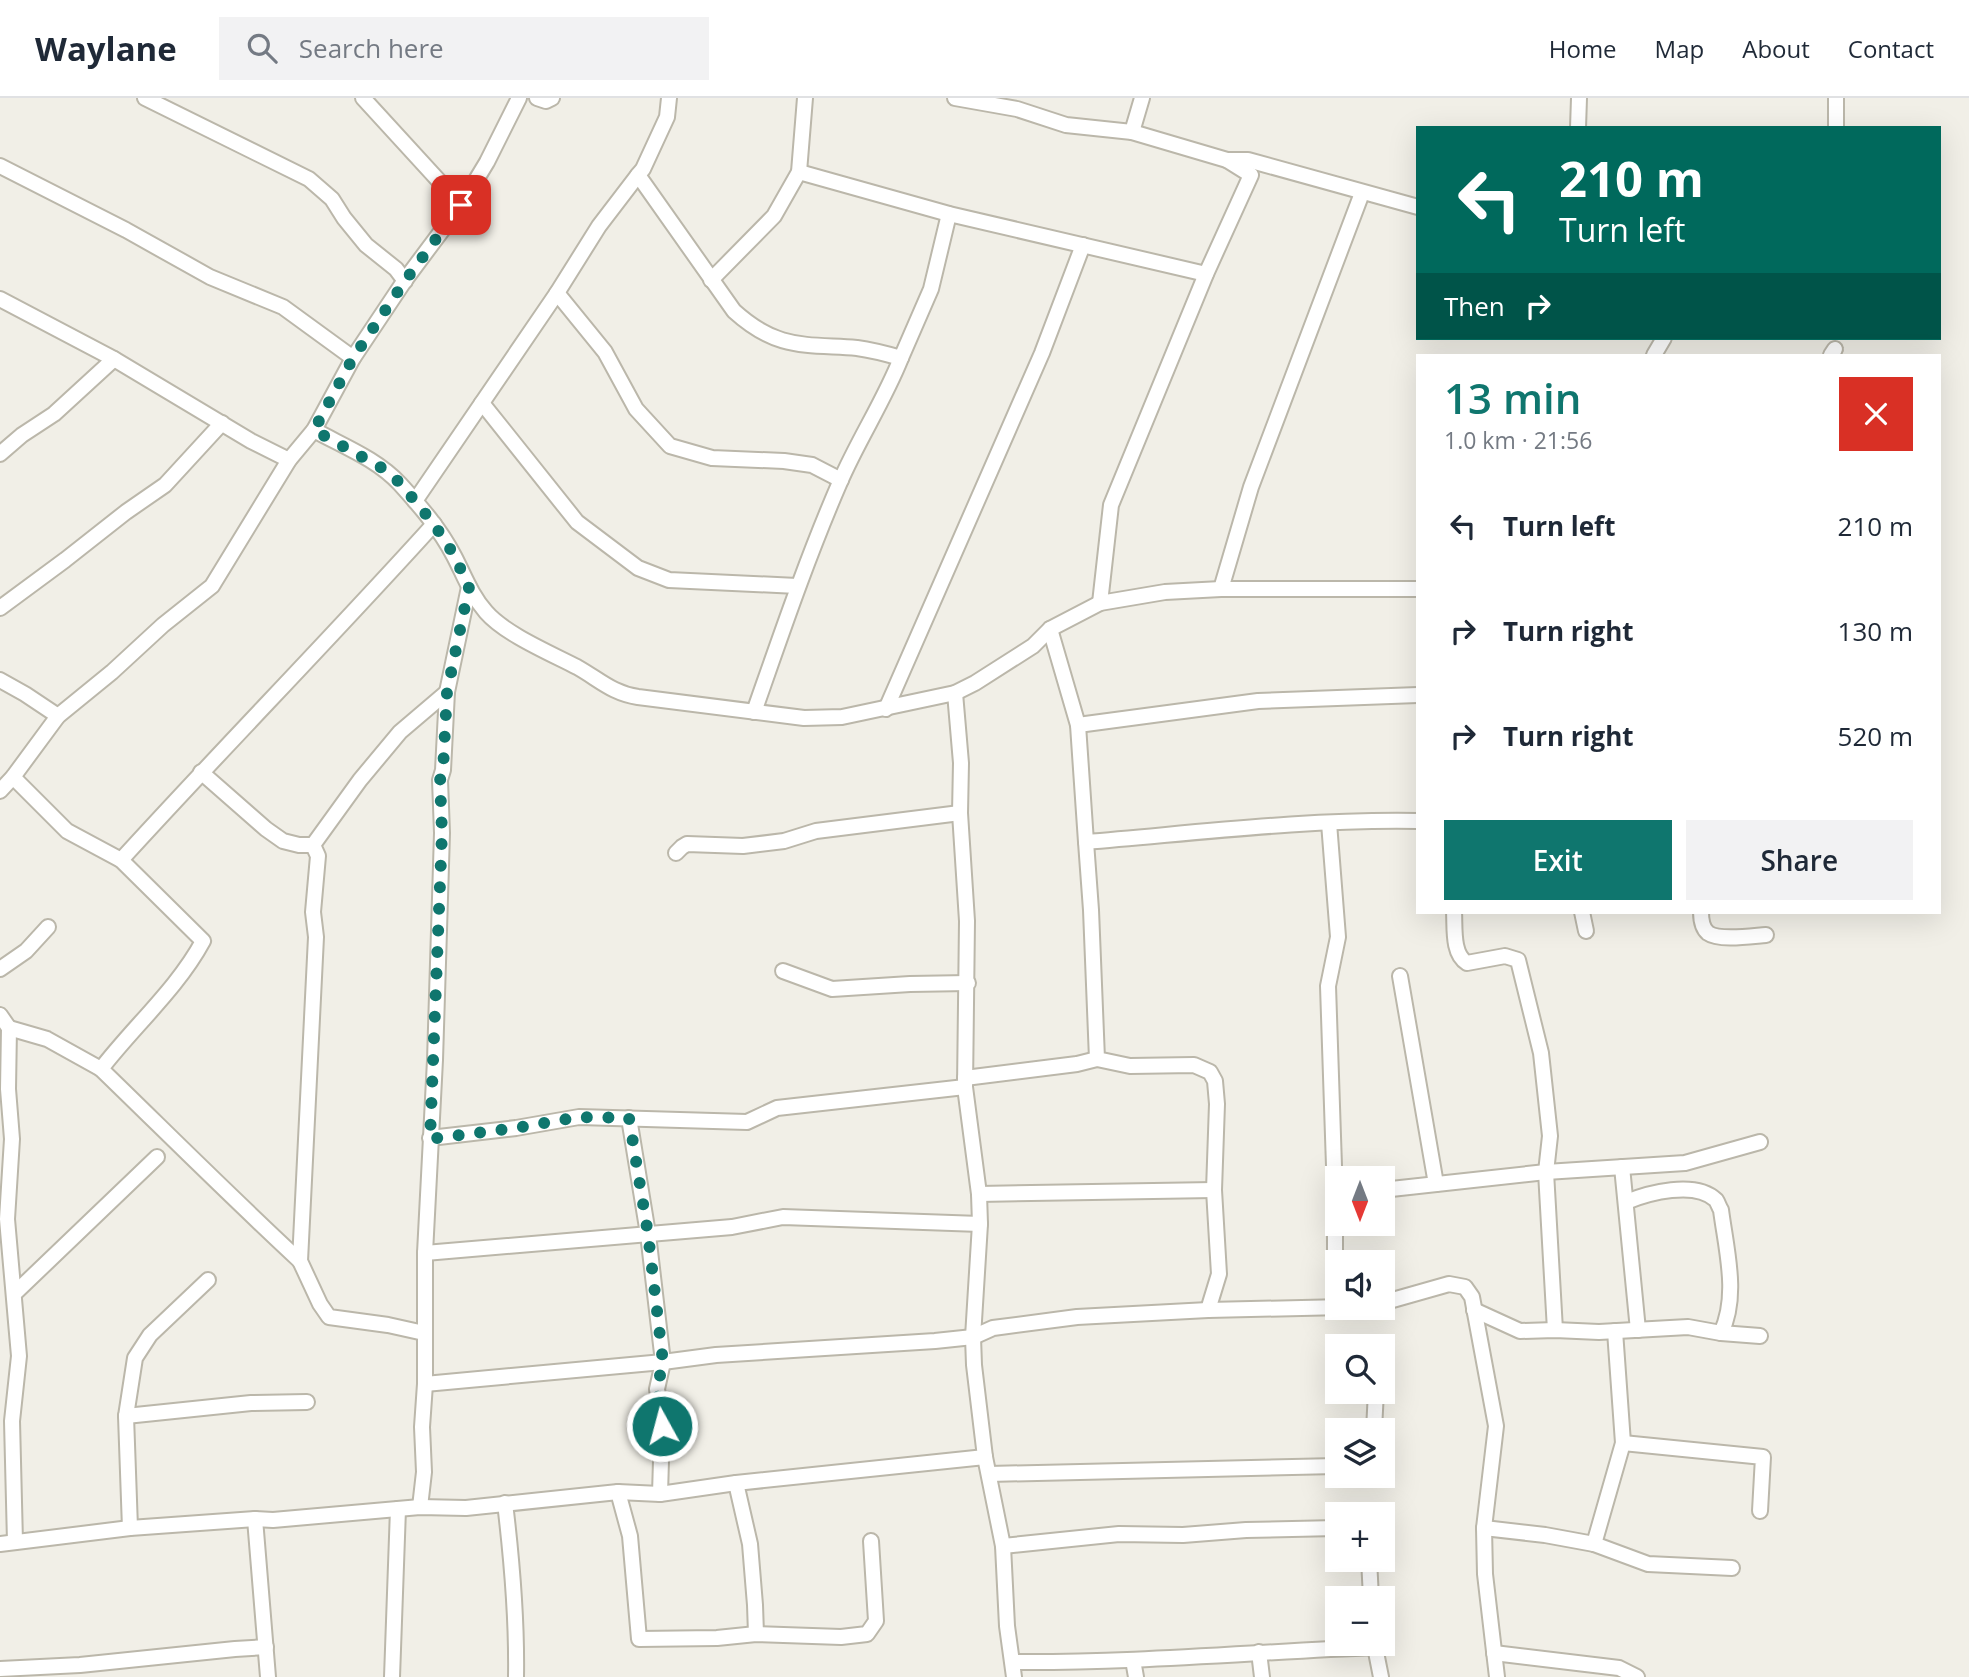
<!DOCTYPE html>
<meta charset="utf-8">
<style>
body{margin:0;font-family:"Open Sans",sans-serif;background:#f2f2f3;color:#1f2937;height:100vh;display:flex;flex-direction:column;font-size:26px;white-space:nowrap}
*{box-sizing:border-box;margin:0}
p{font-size:23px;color:#747a83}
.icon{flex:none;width:38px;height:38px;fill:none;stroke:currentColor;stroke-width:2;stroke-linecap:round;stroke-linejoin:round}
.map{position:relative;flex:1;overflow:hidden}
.sheet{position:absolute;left:1416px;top:256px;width:525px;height:560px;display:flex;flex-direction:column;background:#fff;border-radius:0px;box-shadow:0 7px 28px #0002}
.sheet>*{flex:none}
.hud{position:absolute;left:1416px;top:28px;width:525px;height:214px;border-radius:0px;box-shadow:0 7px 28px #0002;background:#00695c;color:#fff;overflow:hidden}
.needle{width:46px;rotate:180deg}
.tools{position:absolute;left:1325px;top:1068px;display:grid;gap:14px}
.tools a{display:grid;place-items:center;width:70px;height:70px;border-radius:0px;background:#fff;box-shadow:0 7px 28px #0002;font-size:35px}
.pin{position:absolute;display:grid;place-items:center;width:60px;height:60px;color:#fff;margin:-30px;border-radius:14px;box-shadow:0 4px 10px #0006}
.me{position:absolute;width:77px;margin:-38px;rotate:353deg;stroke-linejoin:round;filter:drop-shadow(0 0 5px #0008)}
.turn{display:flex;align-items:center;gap:24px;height:147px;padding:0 28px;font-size:32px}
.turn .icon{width:91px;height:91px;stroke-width:2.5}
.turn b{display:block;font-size:49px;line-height:60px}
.then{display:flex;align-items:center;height:66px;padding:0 28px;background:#0003;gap:14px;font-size:26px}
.round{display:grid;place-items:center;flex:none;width:74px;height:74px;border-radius:0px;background:#f2f2f3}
.overview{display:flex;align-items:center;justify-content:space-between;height:119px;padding:0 28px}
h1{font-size:42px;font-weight:600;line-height:52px;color:#0f766e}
.primary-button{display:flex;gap:14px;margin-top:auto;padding:14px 28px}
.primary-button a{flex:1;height:80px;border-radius:0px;background:#0f766e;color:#fff;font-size:28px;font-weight:600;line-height:80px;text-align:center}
.primary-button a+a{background:#f2f2f3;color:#1f2937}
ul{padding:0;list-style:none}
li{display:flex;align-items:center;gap:21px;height:105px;padding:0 28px}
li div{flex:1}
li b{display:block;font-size:26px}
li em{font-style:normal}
header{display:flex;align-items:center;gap:42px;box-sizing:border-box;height:98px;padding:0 35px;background:#fff;border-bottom:2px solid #e0e1e3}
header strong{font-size:33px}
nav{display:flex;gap:38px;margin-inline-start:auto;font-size:24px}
.search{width:490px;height:63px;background:#f2f2f3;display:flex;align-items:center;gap:18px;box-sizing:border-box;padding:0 24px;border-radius:0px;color:#747a83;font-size:26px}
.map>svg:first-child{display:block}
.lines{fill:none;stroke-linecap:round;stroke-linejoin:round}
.minor-casing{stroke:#bbb7aa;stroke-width:18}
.minor{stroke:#fff;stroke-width:14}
.route{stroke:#0f766e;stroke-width:12;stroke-dasharray:0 21.6}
</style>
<header>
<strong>Waylane</strong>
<div class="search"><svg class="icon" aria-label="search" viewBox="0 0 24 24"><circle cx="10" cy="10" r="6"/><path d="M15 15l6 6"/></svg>Search here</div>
<nav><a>Home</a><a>Map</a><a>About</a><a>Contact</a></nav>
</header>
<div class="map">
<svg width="1969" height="1579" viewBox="0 0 1969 1579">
<rect width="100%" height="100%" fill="#f1efe7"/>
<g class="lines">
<g class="minor-casing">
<g id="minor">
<polyline points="145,0 309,81 332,101 344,120 366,147 396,171 405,183"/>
<polyline points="363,0 461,107"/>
<polyline points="537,0 546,3 552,0"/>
<path d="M 669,0 L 667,19 L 643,71 L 638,77 L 734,213 C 777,252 804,246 857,250 C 872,252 887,256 901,260 C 884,303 858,342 840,384 C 807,460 781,537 754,614"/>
<polyline points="955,0 1017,11 1066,27 1132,34 1227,62 1248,62 1418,109"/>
<polyline points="1578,30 1579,0"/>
<polyline points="1836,30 1836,0"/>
<polyline points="1132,34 1142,0"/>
<polyline points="0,68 126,132 210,179 283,209 353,260"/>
<polyline points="799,74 949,116 1206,176"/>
<polyline points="711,182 774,118 799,74 805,0"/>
<polyline points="557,195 605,254 636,311 670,348 712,360 784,363 812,367 841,382"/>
<polyline points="0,201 114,261 251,343 289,362"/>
<polyline points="1654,257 1664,240"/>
<polyline points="1831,257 1835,251"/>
<polyline points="901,260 931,191 949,116"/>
<polyline points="482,305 577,424 638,470 669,482 797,488"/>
<path d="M 314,332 C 343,348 377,361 400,386 C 420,408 440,431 454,458 C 464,477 471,497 486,514 C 505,536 550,555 577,569 C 600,582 612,595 638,599 L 804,620 L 842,619 L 955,595 L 975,585 L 1033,548 L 1050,531 L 1100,505 L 1165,494 L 1221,491 L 1418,491"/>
<polyline points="0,356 22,337 54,316 114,261"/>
<polyline points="415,403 557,195 599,128 638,77"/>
<polyline points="1221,491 1251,389 1362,95"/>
<polyline points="1100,505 1111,407 1206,176 1251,77 1227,62"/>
<polyline points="0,510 65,462 126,414 165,387 222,325"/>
<path d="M 1050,531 L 1078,627 L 1086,744 C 1196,735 1307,721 1418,723"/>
<polyline points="0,582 25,596 58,618"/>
<polyline points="955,595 961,665 960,715 967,823 965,989 979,1096 980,1126 973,1239 974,1267 985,1359 1003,1448 1007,1528 1014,1579"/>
<polyline points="886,611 1042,255 1083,147"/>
<polyline points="1078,627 1258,603 1418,597"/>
<polyline points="201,674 266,731 283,743 299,747 313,747"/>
<polyline points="0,693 13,679 58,618 112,574 163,527 212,488 289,362 314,332 353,260 405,182 461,107 487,64 519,0"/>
<polyline points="1329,725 1338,839 1328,888 1335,1098 1335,1210"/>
<polyline points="1086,744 1091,812 1097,961 1130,968 1194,967 1210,974 1215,983 1217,1006 1214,1092 1219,1176 1208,1212"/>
<polyline points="676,755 682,749 687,746 743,748 784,743 816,733 960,715"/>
<path d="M 121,762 C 224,649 332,539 434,426"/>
<path d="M 1454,814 C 1455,830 1452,856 1467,865 L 1505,858 L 1518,862 L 1541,955 L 1550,1038 L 1546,1074 L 1555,1232"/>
<polyline points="1582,814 1586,833"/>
<path d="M 1701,814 C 1701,821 1702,830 1708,835 C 1719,843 1752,838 1766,837"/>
<polyline points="0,871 26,853 48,829"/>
<polyline points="783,873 832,891 910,886 968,885"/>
<polyline points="1400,878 1436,1086"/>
<polyline points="0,917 9,930 8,991 12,1041 7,1121 19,1258 12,1323 15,1444"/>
<path d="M 9,930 L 47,941 L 101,971 C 134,928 177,891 203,843 L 121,762 L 67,733 L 13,679"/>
<path d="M 101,971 C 167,1035 232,1100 300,1163"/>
<polyline points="965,980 1077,966 1097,961"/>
<polyline points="629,1020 648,1136 663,1264 657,1291 662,1328 660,1396"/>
<polyline points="430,1040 516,1030 579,1019 747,1024 777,1010 965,989"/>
<polyline points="1622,1069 1638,1232"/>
<polyline points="1382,1092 1546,1074 1685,1065 1760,1044"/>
<polyline points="979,1096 1214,1092"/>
<path d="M 1626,1104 C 1648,1095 1695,1082 1716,1102 C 1718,1105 1719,1109 1721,1112 C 1726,1151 1739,1198 1721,1235"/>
<polyline points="425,1155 732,1129 783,1119 980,1126"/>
<polyline points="14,1196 157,1059"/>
<polyline points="1382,1205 1449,1186 1465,1189 1472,1199 1496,1328 1484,1430 1485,1476 1497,1579"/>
<polyline points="1474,1212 1520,1233 1555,1232 1599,1234 1688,1229 1721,1235 1760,1238"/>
<polyline points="424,1235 388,1227 329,1219 320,1206 300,1163 316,839 313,814 318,758 313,747 360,682 400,634 447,594"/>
<polyline points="425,1286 663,1264 716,1257 935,1243 973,1239 993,1230 1077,1219 1208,1212 1344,1209"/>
<polyline points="126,1318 251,1305 307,1304"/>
<polyline points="1374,1332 1376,1293"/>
<polyline points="1623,1345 1763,1359 1760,1413"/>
<polyline points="989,1376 1337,1368"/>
<polyline points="736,1385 750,1446 755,1507 756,1536"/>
<polyline points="618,1394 630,1438 639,1541 717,1540 756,1536 841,1539 867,1536 876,1523 871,1443"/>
<path d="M 505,1405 C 512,1463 517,1520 516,1579"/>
<polyline points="420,1409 424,1374 422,1329 425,1286 425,1155 435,962 442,735 440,682 443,672 447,594 469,489"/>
<polyline points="255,1421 268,1579"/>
<polyline points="130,1430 126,1318 135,1260 150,1237 208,1182"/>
<polyline points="1484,1430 1545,1437 1594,1446 1648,1466 1732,1470"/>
<polyline points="0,1446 130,1430 255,1421 273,1422 420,1409 466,1410 618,1394 660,1396 736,1385 985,1359"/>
<polyline points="1594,1446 1623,1345 1615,1233"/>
<polyline points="1003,1448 1119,1436 1183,1437 1246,1432 1337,1430"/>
<polyline points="1369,1461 1371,1500"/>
<polyline points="1259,1554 1262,1579"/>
<polyline points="1494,1555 1619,1570 1637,1579"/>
<polyline points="1133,1562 1136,1579"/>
<path d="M 1013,1564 C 1134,1565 1255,1554 1375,1549 L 1381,1579"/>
<polyline points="0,1571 80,1567 235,1551 266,1549"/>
<polyline points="392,1579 398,1411"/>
</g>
</g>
<use href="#minor" class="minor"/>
</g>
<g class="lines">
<polyline class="route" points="461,107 405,183 353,260 314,332 382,370 399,384 434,426 454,457 469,489 447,594 443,672 440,682 442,735 430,1041 516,1030 579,1019 629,1020 648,1136 663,1264 657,1291 662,1328"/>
</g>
</svg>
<div class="tools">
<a><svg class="needle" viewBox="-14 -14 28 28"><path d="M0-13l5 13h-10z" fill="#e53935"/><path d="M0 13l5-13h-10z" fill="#747a83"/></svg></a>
<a><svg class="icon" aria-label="sound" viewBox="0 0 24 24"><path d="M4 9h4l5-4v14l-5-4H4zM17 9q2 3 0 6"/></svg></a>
<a><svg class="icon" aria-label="search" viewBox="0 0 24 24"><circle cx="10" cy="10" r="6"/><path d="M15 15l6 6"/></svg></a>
<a><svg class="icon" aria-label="layers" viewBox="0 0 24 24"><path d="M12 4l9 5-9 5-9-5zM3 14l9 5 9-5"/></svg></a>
<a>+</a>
<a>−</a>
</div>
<div class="pin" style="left:461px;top:107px;background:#d93025"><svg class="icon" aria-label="arrive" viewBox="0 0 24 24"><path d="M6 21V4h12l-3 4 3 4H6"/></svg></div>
<svg class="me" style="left:662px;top:1328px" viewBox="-20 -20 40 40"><circle r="17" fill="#0f766e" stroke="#fff" stroke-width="3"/><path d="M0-11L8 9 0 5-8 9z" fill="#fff"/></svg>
<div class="hud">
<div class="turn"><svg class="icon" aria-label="left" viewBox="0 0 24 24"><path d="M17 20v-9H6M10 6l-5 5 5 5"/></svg><div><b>210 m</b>Turn left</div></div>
<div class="then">Then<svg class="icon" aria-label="right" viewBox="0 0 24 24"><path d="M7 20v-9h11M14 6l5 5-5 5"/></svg></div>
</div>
<section class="sheet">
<div class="overview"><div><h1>13 min</h1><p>1.0 km · 21:56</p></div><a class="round" style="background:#d93025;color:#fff"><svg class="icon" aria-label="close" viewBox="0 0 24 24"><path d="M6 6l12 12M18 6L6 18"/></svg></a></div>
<ul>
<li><svg class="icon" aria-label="left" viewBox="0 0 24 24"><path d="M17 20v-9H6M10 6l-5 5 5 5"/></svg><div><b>Turn left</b></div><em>210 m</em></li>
<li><svg class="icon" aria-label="right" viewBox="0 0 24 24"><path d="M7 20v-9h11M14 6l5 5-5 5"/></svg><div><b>Turn right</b></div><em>130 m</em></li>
<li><svg class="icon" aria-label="right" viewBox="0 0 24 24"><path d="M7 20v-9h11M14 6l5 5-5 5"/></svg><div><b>Turn right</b></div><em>520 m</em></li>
</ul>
<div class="primary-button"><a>Exit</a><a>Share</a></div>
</section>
</div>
